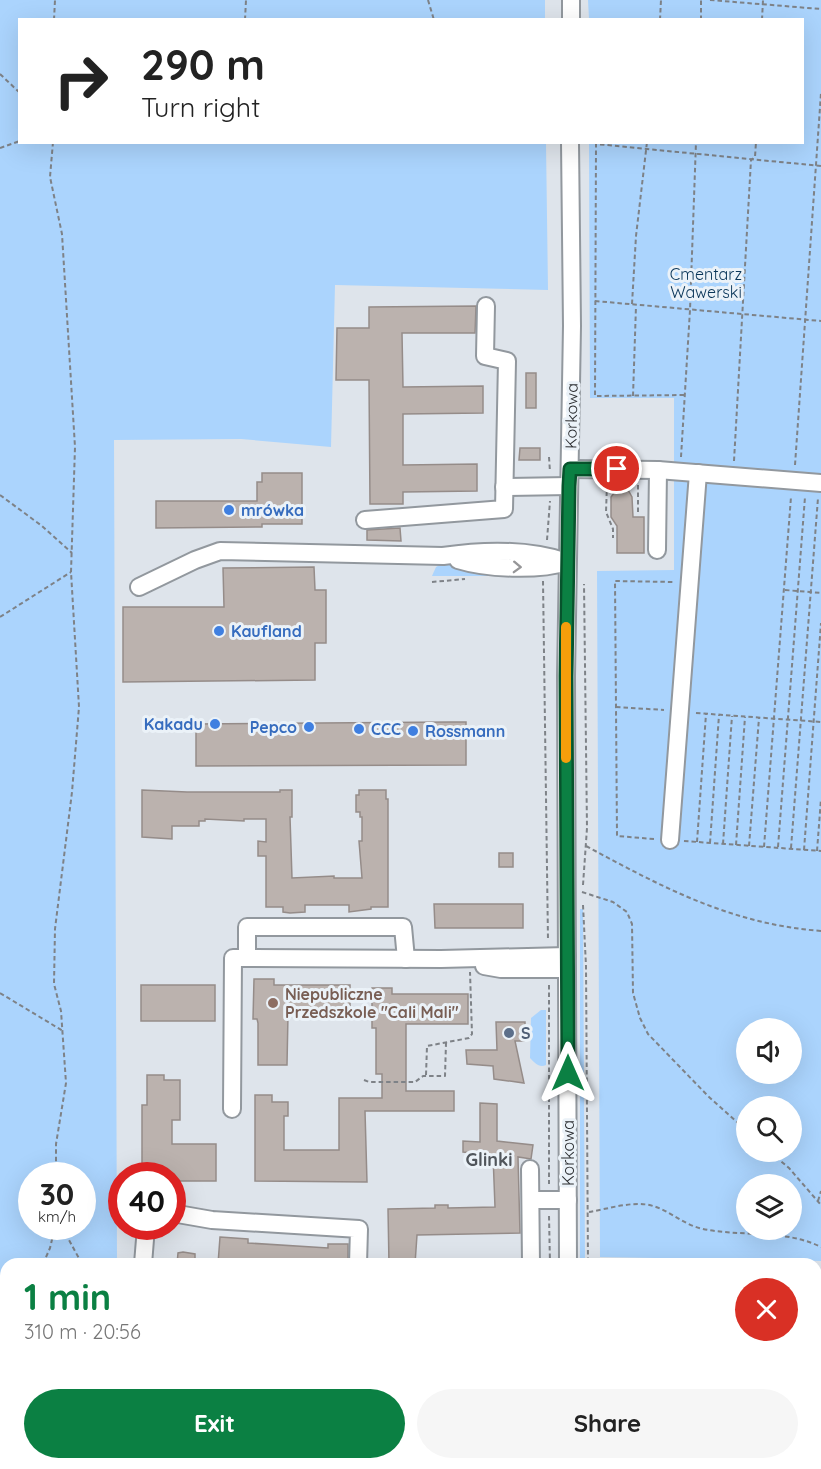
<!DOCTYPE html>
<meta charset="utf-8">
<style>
body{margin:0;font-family:Quicksand,sans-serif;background:#f6f6f6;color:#222;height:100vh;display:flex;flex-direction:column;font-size:22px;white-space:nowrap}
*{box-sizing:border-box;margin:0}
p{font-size:20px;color:#767676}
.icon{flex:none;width:33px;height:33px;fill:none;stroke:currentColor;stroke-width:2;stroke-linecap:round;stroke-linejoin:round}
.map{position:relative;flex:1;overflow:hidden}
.panel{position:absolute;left:0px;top:1258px;width:822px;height:212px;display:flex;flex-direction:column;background:#fff;border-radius:18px 18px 0 0;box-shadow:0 6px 24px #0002}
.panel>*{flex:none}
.top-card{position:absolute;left:18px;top:18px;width:786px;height:126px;border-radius:0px;box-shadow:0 6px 24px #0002;background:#fff;color:#222;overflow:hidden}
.controls{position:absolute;left:736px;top:1018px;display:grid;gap:12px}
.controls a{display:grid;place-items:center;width:66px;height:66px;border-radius:50%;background:#fff;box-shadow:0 6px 24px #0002;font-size:30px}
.speed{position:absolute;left:18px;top:1162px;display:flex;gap:12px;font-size:30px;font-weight:700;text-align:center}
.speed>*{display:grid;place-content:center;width:78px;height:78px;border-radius:50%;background:#fff;box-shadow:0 6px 24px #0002;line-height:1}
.speed small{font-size:15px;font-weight:400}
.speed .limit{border:9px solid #d22;background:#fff;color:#111}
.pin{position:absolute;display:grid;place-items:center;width:51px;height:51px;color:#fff;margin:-26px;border:3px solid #fff;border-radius:50%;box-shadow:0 2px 6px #0007}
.me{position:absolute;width:66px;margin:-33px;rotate:0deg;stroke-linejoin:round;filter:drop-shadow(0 0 4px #0008)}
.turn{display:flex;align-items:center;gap:21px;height:126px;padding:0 24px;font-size:27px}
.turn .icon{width:78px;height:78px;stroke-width:2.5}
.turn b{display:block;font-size:42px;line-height:51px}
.round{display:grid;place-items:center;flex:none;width:63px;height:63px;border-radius:32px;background:#f6f6f6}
.overview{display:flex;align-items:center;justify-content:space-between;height:102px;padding:0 24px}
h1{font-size:36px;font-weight:700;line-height:45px;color:#0b8043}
.primary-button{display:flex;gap:12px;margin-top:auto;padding:12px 24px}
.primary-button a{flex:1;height:69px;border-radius:36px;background:#0b8043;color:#fff;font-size:24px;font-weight:700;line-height:69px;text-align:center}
.primary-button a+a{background:#f6f6f6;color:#222}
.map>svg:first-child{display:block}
.green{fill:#abd4fd;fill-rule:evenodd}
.building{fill:#bbb2ae;stroke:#958c89;stroke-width:1.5}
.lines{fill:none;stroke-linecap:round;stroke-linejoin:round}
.minor-casing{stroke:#92989e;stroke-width:20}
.path{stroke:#7e8287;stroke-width:2;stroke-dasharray:4.5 3;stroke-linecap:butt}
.minor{stroke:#fff;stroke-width:16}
.oneway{stroke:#969698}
.route-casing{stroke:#07532c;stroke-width:15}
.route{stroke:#0b8043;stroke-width:10}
.slow{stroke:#f59e0b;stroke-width:10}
.shop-dot{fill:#3f7fe0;stroke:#ebf2f8;stroke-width:2}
.education-dot{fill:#8d6e63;stroke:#ebf2f8;stroke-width:2}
.service-dot{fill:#5c6f8a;stroke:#ebf2f8;stroke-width:2}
.labels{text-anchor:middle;stroke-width:6;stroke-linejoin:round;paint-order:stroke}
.park-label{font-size:16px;fill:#093558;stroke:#ebf2f8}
.street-label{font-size:16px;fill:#2c2e31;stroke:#ebf2f8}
.shop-label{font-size:16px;font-weight:bold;fill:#366cbe;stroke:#ebf2f8;text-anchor:start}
.education-label{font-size:16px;font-weight:bold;fill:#785e54;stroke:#ebf2f8;text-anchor:start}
.service-label{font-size:16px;font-weight:bold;fill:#4e5e75;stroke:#ebf2f8;text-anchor:start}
.neighbourhood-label{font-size:18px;font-weight:bold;fill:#50555b;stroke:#ebf2f8}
</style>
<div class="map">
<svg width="821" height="1469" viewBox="0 0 821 1469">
<rect width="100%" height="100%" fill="#dee4eb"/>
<g class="green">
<path d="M 0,0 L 545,0 L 545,20 L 20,20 L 20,142 L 546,143 L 548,290 L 335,285 L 331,447 L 241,439 L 114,440 L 117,1264 L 6,1264 L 6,1464 L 72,1464 L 70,1469 L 0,1469 ZM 32,1176 L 82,1176 L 82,1227 L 32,1227 Z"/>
<path d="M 588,0 L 821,0 L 821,1261 L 600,1257 L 597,571 L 674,570 L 674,398 L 590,398 L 589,143 L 802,142 L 802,20 L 589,19 ZM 747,1029 L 792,1029 L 792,1074 L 747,1074 ZM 747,1107 L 792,1107 L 792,1152 L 747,1152 ZM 747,1185 L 792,1185 L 792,1230 L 747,1230 Z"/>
<polygon points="445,562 534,574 534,576 432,576 436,567"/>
<polygon points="580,909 583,909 585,1264 580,1264"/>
<path d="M 541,1010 L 546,1010 L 546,1065 C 539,1068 535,1063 530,1058 L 531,1018 Z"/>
</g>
<g class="building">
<polygon points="476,306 475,333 402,333 403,387 483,386 483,413 403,414 403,465 477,464 477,491 403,492 403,504 370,504 369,380 336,380 337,328 369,328 369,307"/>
<rect x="526" y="373" width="10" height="35"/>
<polygon points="520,448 540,448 540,460 519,460"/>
<polygon points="262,473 302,473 302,524 262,524 262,527 156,528 156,501 257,501 257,482 262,482"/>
<polygon points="627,488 632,497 633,517 644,517 644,553 617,553 617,526 611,517 611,497 617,489"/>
<polygon points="400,528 401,541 367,540 367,530"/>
<polygon points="314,567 315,590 326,590 326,643 315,643 315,680 123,682 123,607 224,607 223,568"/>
<polygon points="451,722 466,722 466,765 196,766 196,724"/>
<polygon points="142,790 187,792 280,792 280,790 292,790 292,817 290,817 292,878 334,876 334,878 362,878 359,841 362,841 362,817 360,817 360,812 356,812 356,795 359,795 359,790 386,790 386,799 388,799 388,907 371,907 371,909 349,912 349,905 305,905 305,912 290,913 283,912 283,907 266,907 266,856 258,856 258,841 266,842 266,819 244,819 244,821 205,819 205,821 199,821 199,826 172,826 172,839 142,837"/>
<rect x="499" y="853" width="14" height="14"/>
<polygon points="434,904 523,904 523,928 435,928"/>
<polygon points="254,979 274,979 274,985 350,985 350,1015 288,1015 287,1065 258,1065 258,1023 257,1019 253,1019"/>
<rect x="141" y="985" width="74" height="36"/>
<polygon points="372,988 392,988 392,994 468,994 468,1024 406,1024 406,1091 454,1091 454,1111 365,1111 367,1182 255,1181 255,1095 272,1095 272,1102 288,1102 288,1116 284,1116 284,1150 339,1150 339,1098 382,1098 382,1074 376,1074 376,1028 372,1028"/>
<polygon points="496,1022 525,1022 525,1041 515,1041 524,1083 494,1079 493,1066 467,1064 466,1050 497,1050"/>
<polygon points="147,1075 164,1075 164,1080 180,1080 180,1120 172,1120 172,1144 216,1144 216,1181 172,1181 172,1176 142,1176 142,1105 147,1105"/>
<polygon points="480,1103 497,1104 497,1141 533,1145 531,1159 518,1157 520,1233 417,1235 415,1264 389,1264 388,1209 435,1208 435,1205 448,1205 448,1208 495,1207 493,1155 463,1152 463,1141 480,1142"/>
<polygon points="220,1237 248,1239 248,1243 328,1248 328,1244 348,1244 348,1264 218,1264"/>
<polygon points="183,1252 195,1254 195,1264 177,1264 178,1253"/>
</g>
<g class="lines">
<g class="minor-casing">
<g id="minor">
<polyline points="571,0 571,20"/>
<polyline points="570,469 658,470 821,483"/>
<polyline points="504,487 569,486"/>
<polyline points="365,520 504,509 507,361 485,356 486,306"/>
<polyline points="657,550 658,470"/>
<path d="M 458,560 C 487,569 538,571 567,562"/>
<path d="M 139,587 L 195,560 L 220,551 L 443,556 C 483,550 529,549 567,562"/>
<polyline points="670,840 698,473"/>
<polyline points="247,958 247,927 403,927 406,959"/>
<polyline points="484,966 501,969 567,969"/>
<polyline points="232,1109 233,958 441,959 567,956"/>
<polyline points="530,1169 531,1264"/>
<polyline points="531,1200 568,1200"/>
<polyline points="172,1213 212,1220 359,1229 358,1264"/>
<polyline points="143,1264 146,1227"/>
<polyline points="568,1264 566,676 572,326 570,142"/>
<polyline points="0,1448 6,1442"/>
<polyline points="696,1464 696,1469"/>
<polyline points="808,1464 821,1465"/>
<polyline points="568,1469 568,1464"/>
</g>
</g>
<g class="path">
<polyline points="428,0 434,20"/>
<polyline points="710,0 821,9"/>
<polyline points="54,20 55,0"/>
<polyline points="245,20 246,0"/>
<polyline points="660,20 661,0"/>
<polyline points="701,20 701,0"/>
<polyline points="762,20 763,0"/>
<polyline points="0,74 20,93"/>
<polyline points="53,142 50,177 62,234 75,447 71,572 79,707 72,792 55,929 54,984 61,1011 66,1083 56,1144 56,1176"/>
<polyline points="0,148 20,141"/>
<polyline points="595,301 821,321"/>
<polyline points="632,304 636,236 647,142"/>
<polyline points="684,395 595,396 596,144 821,166"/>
<polyline points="633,396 636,306"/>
<polyline points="549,457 550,472"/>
<polyline points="681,457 690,310 696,142"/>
<polyline points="734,461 751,160 755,157 756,142"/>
<polyline points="795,465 821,93"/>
<polyline points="607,484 606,512 613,529 613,538"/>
<polyline points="638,485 638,512"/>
<polyline points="0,495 42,526 72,553"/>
<polyline points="547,540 550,501"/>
<polyline points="543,581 548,941"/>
<polyline points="432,582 465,579"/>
<polyline points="785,590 821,593"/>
<polyline points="0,617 71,572"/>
<polyline points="616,707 664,710"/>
<polyline points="696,713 821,722"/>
<polyline points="654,839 617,836 615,581 674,582"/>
<polyline points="684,841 821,851"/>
<polyline points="697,842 706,714"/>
<polyline points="710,843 719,715"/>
<polyline points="723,844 732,716"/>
<polyline points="736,845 745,717"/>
<path d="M 586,846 C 664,888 731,924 821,931"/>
<polyline points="749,846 759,718"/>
<polyline points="764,847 791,497"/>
<polyline points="778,847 805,497"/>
<polyline points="791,848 818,498"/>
<polyline points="804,850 821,623"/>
<polyline points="817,851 821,799"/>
<polyline points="583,885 587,828 584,584"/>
<polyline points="582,892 613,902 627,912 632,924 633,993 640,1018 648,1034 708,1096 747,1131"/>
<polyline points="583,905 586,966 588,1264"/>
<polyline points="549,985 549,1184"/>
<polyline points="0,993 63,1031"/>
<polyline points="426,1075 427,1046 469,1038 472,1034 470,972"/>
<polyline points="364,1080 369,1082 415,1082 423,1076 445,1076 446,1043"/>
<polyline points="770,1152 789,1168 821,1205"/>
<polyline points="818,1201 821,1191"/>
<path d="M 589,1212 C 608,1209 634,1200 653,1206 C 670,1211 684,1225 703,1229 C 742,1237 785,1229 821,1247"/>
<polyline points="549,1216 550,1264"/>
<polyline points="62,1227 82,1264"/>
<polyline points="43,1264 50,1248 55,1227"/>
<polyline points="0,1290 6,1295"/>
<polyline points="303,1464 303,1469"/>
<polyline points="483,1464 540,1469"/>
<polyline points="712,1467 736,1469"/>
<polyline points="83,1469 87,1464"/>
<polyline points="100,1469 100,1464"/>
<polyline points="590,1469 590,1464"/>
</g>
<use href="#minor" class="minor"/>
</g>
<defs><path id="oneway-chevron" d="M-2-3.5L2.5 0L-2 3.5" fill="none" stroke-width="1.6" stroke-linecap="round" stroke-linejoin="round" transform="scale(1.5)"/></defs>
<use class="oneway" href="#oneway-chevron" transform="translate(517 567) rotate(2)"/>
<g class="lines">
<g class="route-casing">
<polyline id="route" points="568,1073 566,676 569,486 570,469 617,469"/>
</g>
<use href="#route" class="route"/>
<polyline class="slow" points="566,758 566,627"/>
</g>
<g class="shop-dot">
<circle cx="229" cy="510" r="6"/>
<circle cx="219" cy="631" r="6"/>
<circle cx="215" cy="724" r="6"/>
<circle cx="309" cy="727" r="6"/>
<circle cx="359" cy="729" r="6"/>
<circle cx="413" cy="731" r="6"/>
</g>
<circle class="education-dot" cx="273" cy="1003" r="6"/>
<circle class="service-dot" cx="509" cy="1033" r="6"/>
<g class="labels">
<g class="park-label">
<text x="706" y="280">Cmentarz<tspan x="706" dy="18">Wawerski</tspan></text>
</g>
<g class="street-label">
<text transform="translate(571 416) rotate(-89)" y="6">Korkowa</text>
<text transform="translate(568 1153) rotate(-90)" y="6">Korkowa</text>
</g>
<g class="shop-label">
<text x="241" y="516">mrówka</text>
<text x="231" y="637">Kaufland</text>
<text x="203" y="730" text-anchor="end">Kakadu</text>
<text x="297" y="733" text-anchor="end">Pepco</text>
<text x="371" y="735">CCC</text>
<text x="425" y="737">Rossmann</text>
</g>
<g class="education-label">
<text x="285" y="1000">Niepubliczne<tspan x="285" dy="18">Przedszkole "Cali Mali"</tspan></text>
</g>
<g class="service-label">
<text x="521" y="1039">S</text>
</g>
<g class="neighbourhood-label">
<text x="489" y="1166">Glinki</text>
</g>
</g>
</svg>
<div class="controls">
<a><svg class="icon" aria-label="sound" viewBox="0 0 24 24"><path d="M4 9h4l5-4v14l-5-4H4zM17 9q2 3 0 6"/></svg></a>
<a><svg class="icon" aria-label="search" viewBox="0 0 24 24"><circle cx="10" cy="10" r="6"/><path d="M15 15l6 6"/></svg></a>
<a><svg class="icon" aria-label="layers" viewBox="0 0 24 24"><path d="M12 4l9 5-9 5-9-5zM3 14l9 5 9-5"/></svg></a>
</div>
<div class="speed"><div>30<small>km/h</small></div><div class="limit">40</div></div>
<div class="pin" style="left:617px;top:469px;background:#d93025"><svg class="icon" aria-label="arrive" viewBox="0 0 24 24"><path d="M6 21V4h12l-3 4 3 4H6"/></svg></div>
<svg class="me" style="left:568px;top:1073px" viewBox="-20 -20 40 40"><path d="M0-17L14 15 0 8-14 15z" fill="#0b8043" stroke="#fff" stroke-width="4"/></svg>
<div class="top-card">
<div class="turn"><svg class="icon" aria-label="right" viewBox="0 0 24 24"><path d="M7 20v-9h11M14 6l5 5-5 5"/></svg><div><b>290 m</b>Turn right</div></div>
</div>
<section class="panel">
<div class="overview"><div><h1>1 min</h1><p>310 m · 20:56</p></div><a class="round" style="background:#d93025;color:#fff"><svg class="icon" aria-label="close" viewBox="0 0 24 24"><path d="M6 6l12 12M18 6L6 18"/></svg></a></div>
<div class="primary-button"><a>Exit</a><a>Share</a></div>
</section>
</div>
